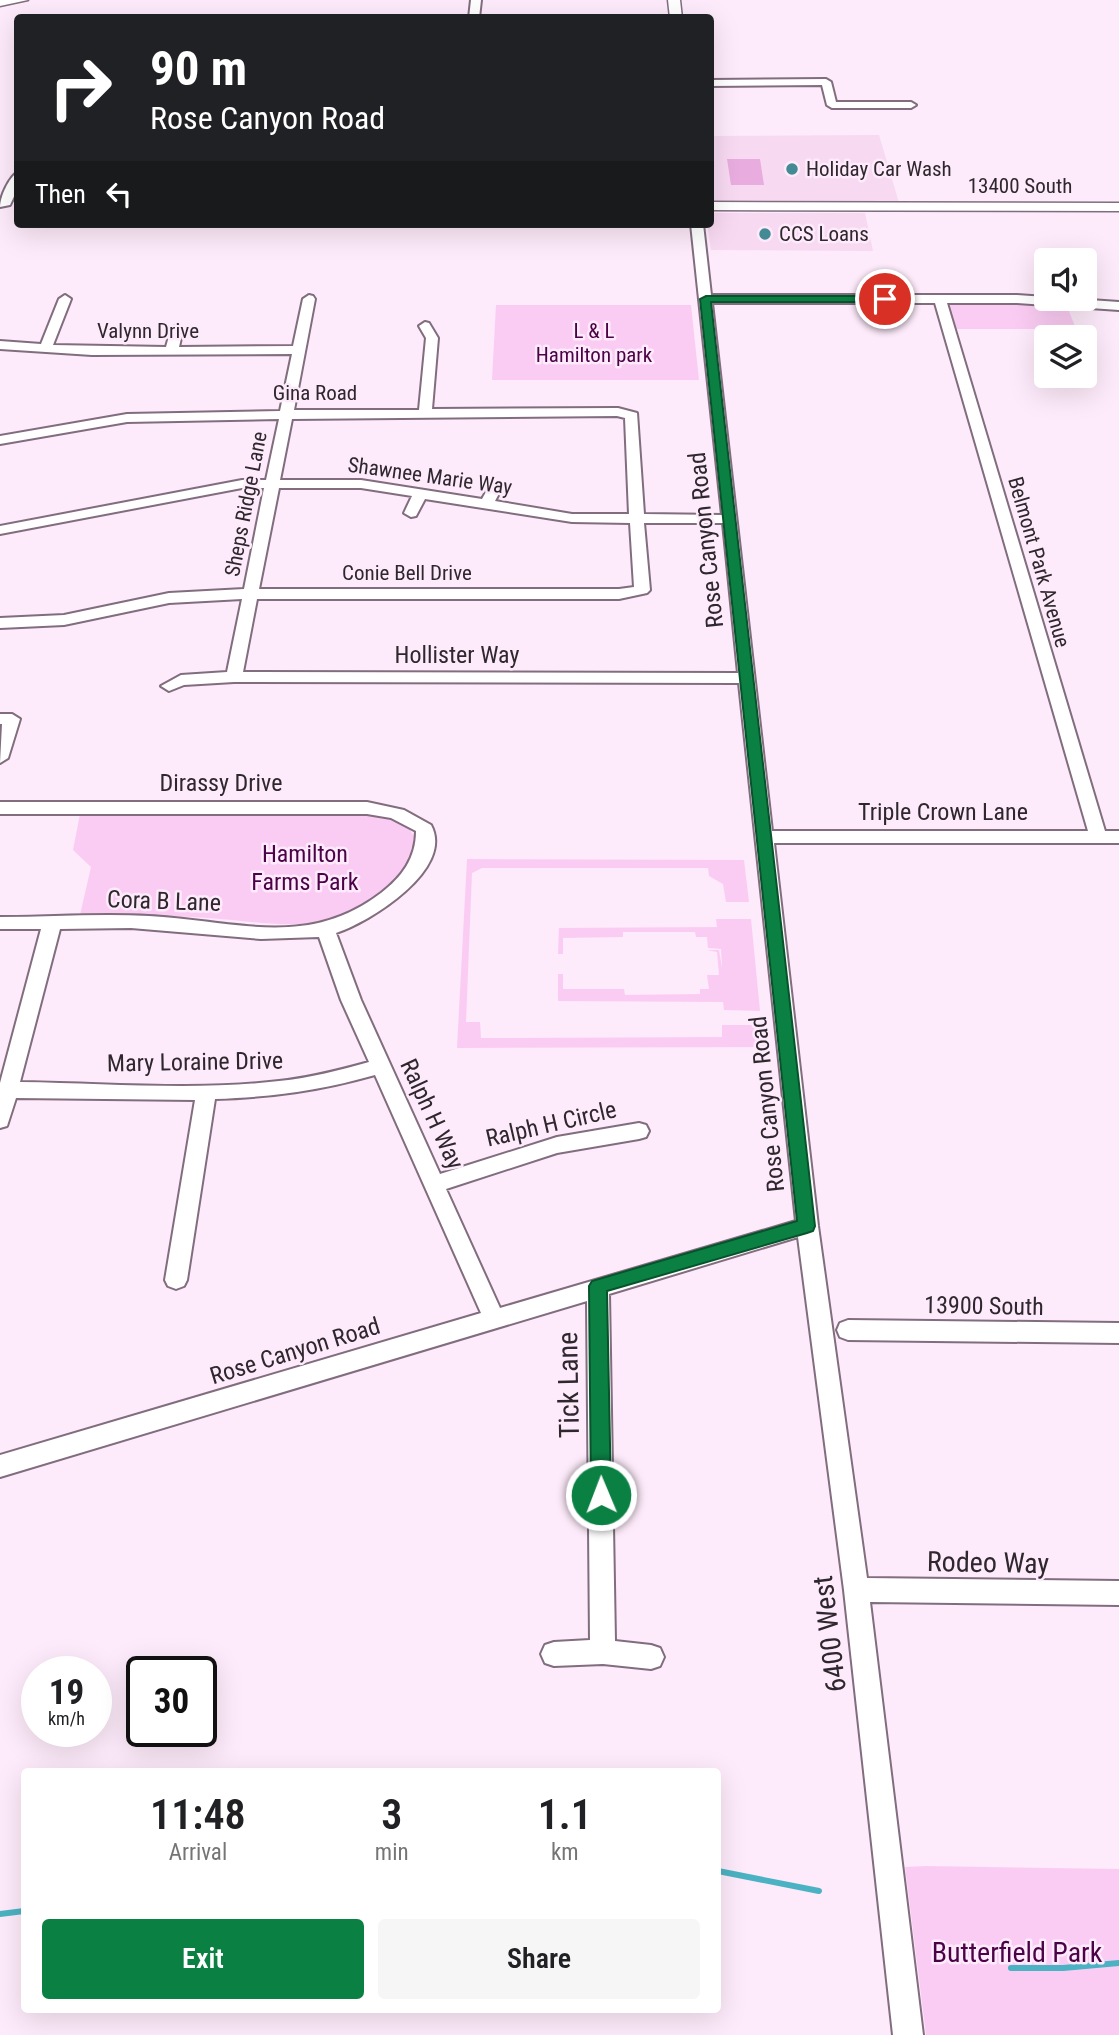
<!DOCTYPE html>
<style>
body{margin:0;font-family:"Roboto Condensed",sans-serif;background:#f6f6f6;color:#202124;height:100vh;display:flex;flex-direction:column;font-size:26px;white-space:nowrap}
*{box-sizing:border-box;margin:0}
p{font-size:23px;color:#757577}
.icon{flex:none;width:38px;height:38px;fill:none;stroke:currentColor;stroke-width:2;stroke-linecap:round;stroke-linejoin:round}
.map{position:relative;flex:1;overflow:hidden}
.details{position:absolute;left:21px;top:1768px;width:700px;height:245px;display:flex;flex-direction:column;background:#fff;border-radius:7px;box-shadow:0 7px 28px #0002}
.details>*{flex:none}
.guide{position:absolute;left:14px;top:14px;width:700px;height:214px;border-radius:7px;box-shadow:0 7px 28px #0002;background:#202124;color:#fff;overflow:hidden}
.buttons{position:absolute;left:1034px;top:248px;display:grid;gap:14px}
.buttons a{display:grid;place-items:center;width:63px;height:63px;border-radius:7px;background:#fff;box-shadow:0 7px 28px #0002;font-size:35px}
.speed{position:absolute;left:21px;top:1656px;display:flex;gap:14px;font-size:35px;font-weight:700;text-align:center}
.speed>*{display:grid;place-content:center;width:91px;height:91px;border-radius:50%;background:#fff;box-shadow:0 7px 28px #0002;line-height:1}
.speed small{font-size:18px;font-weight:400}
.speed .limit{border:4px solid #111;border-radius:10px;background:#fff;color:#111}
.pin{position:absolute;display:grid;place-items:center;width:60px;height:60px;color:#fff;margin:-30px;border:4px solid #fff;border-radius:50%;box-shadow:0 2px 7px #0007}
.me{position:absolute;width:77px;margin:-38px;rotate:359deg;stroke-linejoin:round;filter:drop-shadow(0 0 5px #0008)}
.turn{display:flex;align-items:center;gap:24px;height:147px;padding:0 21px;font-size:32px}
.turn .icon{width:91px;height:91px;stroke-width:2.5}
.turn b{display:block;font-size:49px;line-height:60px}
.then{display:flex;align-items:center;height:66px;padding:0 21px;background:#0003;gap:14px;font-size:26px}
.eta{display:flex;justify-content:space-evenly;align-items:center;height:119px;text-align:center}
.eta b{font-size:42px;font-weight:600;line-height:49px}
.button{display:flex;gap:14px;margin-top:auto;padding:14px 21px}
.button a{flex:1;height:80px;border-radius:7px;background:#0b8043;color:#fff;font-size:28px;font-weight:600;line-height:80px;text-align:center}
.button a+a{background:#f6f6f6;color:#202124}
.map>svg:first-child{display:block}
.built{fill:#f7d9f2}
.green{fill:#fbccf3}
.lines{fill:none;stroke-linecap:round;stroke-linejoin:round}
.stream{stroke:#4ab2c2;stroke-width:6}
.building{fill:#e8acdf}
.minor-casing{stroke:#816d7e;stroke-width:4}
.major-casing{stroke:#816d7e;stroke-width:3}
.minor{fill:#fff;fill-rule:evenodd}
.major{fill:#fff;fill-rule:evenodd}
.route{fill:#0b8043;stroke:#07532c;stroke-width:2}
.poi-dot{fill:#448a95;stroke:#fdeafa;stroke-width:2.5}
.labels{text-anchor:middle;stroke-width:5;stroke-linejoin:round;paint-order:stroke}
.far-poi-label{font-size:21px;fill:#2f272e;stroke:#fdeafa;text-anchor:start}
.far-street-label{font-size:21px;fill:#2f272e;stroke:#fdeafa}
.far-park-label{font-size:21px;fill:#4b0247;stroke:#fdeafa}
.street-label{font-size:24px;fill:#2f272e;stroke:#fdeafa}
.park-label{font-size:24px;fill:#4b0247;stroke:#fdeafa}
.near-street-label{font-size:28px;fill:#2f272e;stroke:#fdeafa}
.near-park-label{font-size:28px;fill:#4b0247;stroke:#fdeafa}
</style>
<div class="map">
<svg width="1119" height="2035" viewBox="0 0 1119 2035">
<rect width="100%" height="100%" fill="#fdeafa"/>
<g class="built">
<polygon points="879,135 899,203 711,201 710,136"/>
<polygon points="711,213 865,213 873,251 711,250 707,224 710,224"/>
</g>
<g class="green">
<polygon points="955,303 1025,303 1067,306 1076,329 954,329 948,306"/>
<polygon points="496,305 691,305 699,380 492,380"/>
<path d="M 80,814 L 381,814 C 445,833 408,877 370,902 C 352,913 330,920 310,923 C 276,927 241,920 208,918 C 165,915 122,916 80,915 L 91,867 L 73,850 Z"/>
<polygon points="467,859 744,860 749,902 726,902 723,884 709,876 708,868 482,868 472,873 466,1022 480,1022 481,1038 722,1037 722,1025 762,1025 764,1047 457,1048"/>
<polygon points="716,919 751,919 760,1011 724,1010 723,1002 558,1001 558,974 563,974 563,989 624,989 625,995 700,994 700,989 709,989 707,975 719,975 717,952 707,950 719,950 722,968 721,949 708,948 707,937 696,937 695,932 623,932 623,937 563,938 563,954 558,954 559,928 717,927"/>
<polygon points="926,1866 1119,1869 1119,2035 926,2035 905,1867"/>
</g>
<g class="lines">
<g class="stream">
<polyline points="718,1871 819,1891"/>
<polyline points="0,1914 24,1911"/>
<polyline points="1011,1968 1063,1968 1119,1963"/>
</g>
</g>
<polygon class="building" points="727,159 760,159 764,185 731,185"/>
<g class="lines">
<g class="minor-casing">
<g id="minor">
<polygon points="471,0 481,0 479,18 469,18"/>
<polygon points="826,79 831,82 836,102 911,102 916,105 911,108 832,108 827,105 822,85 710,86 710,80"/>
<path d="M 18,172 L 18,188 L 10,205 L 0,207 C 0,197 9,177 18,172 Z"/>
<path d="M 691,224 L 703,224 L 711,295 L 1017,295 L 1119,302 L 1119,310 L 1017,303 L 947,303 L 1105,831 L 1119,831 L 1119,843 L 774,843 L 818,1226 L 867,1578 L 1119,1581 L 1119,1605 L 870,1602 L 923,2035 L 893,2035 L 844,1590 L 798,1237 L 609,1294 L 615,1641 L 651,1645 L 660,1648 L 664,1657 L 660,1666 L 651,1669 L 603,1664 L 554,1666 L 545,1663 L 541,1654 L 545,1645 L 554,1642 L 590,1640 L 587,1301 L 0,1477 L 0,1455 L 481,1313 L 375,1075 C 318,1091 273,1097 215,1099 L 187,1280 L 184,1286 L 176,1289 L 168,1286 L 165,1280 L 195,1100 L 16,1098 L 7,1126 L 0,1128 L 0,1083 L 41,929 L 0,929 L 0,917 C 50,917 100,913 149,916 C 234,920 306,950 381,893 C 402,877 416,858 416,831 L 391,818 L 367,814 L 0,814 L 0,802 L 367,802 L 404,810 L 431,825 C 455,869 370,922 336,933 L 361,1000 L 440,1174 L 557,1137 L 639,1123 L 646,1125 L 649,1131 L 646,1137 L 639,1139 L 557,1153 L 446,1189 L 500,1308 L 796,1221 L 739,683 L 234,682 L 184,685 L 169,691 L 161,686 L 181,675 L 227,672 L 242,599 L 169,603 L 64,625 L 0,628 L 0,618 L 64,615 L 169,593 L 244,589 L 264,488 L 242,488 L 0,534 L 0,526 L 242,480 L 266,480 L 279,419 L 127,422 L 0,444 L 0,436 L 127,414 L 280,411 L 292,354 L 92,355 L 0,349 L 0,341 L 41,344 L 59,299 L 65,295 L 71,299 L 53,345 L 166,347 L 171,329 L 177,325 L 183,329 L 179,347 L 293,346 L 303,299 L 309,295 L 313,296 L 315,299 L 294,410 L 419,410 L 426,338 L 419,326 L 425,322 L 429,323 L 438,338 L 432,409 L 618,408 L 637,413 L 644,514 L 722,515 ZM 712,303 L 935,303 L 1088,831 L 772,831 ZM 617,416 L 625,418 L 629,514 L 572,514 L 495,501 L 503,486 L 496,482 L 491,483 L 482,499 L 361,480 L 280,480 L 292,419 ZM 279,488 L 361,488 L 412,496 L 404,513 L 411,517 L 416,516 L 425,499 L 572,522 L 630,523 L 634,587 L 619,589 L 259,589 ZM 644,523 L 723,523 L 738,673 L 243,672 L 257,599 L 619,599 L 647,593 L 650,590 ZM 131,928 L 261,939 L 319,937 L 341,1000 L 369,1062 C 340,1070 310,1078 279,1081 C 194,1091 105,1083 20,1082 L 60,929 Z"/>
<polygon points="0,714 12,714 20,719 8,758 0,763 2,724 0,724"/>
<polygon points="848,1320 1119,1323 1119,1343 848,1340 840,1337 837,1330 840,1323"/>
</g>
</g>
<g class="major-casing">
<g id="major">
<polygon points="0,0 28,0 0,6"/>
<polygon points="668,0 680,0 682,18 670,18"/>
<polygon points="710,202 1119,203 1119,211 710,210"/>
</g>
</g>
<use href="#minor" class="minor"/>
<use href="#major" class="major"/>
</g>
<polygon class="route" points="706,296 885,296 890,299 885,302 711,302 815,1226 813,1231 807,1233 607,1291 611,1495 608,1501 601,1504 594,1501 591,1495 589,1286 592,1281 797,1221 700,299"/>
<g class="poi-dot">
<circle cx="792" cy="169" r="7"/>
<circle cx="765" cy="234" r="7"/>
</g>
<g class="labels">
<g class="far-poi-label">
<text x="806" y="176">Holiday Car Wash</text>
<text x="779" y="241">CCS Loans</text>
</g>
<g class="far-street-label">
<text x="1020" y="193">13400 South</text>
<text x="148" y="338">Valynn Drive</text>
<text x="315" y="400">Gina Road</text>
<text transform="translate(430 476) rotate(8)" y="7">Shawnee Marie Way</text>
<text transform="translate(246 504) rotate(-79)" y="7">Sheps Ridge Lane</text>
<text transform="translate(1039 562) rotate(74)" y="7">Belmont Park Avenue</text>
<text x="407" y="580">Conie Bell Drive</text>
</g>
<g class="far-park-label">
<text x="594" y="338">L &amp; L<tspan x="594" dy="24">Hamilton park</tspan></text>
</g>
<g class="street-label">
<text transform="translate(706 540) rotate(-96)" y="8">Rose Canyon Road</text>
<text x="457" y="663">Hollister Way</text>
<text x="221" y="791">Dirassy Drive</text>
<text x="943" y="820">Triple Crown Lane</text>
<text transform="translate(164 901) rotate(2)" y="8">Cora B Lane</text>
<text transform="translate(195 1062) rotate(-1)" y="8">Mary Loraine Drive</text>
<text transform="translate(767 1104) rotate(-96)" y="8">Rose Canyon Road</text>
<text transform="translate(432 1114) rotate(65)" y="8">Ralph H Way</text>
<text transform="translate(551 1124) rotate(-13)" y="8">Ralph H Circle</text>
<text transform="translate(984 1306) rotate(1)" y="8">13900 South</text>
<text transform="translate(295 1351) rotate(-17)" y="8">Rose Canyon Road</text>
</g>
<g class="park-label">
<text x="305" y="862">Hamilton<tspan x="305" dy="28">Farms Park</tspan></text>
</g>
<g class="near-street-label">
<text transform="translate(568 1385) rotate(-91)" y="10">Tick Lane</text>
<text transform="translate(988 1562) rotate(1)" y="10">Rodeo Way</text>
<text transform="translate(829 1634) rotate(-97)" y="10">6400 West</text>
</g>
<g class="near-park-label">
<text x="1017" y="1962">Butterfield Park</text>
</g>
</g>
</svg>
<div class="buttons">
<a><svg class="icon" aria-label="sound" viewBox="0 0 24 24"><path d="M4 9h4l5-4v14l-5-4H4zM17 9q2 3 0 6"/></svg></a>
<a><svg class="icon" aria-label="layers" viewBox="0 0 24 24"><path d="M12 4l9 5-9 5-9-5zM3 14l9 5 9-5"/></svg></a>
</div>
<div class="speed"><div>19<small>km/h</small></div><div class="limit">30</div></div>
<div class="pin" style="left:885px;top:299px;background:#d93025"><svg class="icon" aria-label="arrive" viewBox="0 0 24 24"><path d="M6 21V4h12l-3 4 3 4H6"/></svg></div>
<svg class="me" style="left:601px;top:1495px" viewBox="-20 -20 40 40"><circle r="17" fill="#0b8043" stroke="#fff" stroke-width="3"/><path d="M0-11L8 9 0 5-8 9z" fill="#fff"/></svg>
<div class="guide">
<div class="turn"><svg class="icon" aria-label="right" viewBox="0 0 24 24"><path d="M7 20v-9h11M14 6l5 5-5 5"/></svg><div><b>90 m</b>Rose Canyon Road</div></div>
<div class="then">Then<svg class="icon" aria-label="left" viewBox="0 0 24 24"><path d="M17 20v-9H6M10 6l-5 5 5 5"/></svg></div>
</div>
<section class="details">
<div class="eta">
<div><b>11:48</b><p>Arrival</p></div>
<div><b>3</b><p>min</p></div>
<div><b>1.1</b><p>km</p></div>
</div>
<div class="button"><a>Exit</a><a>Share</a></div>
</section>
</div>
